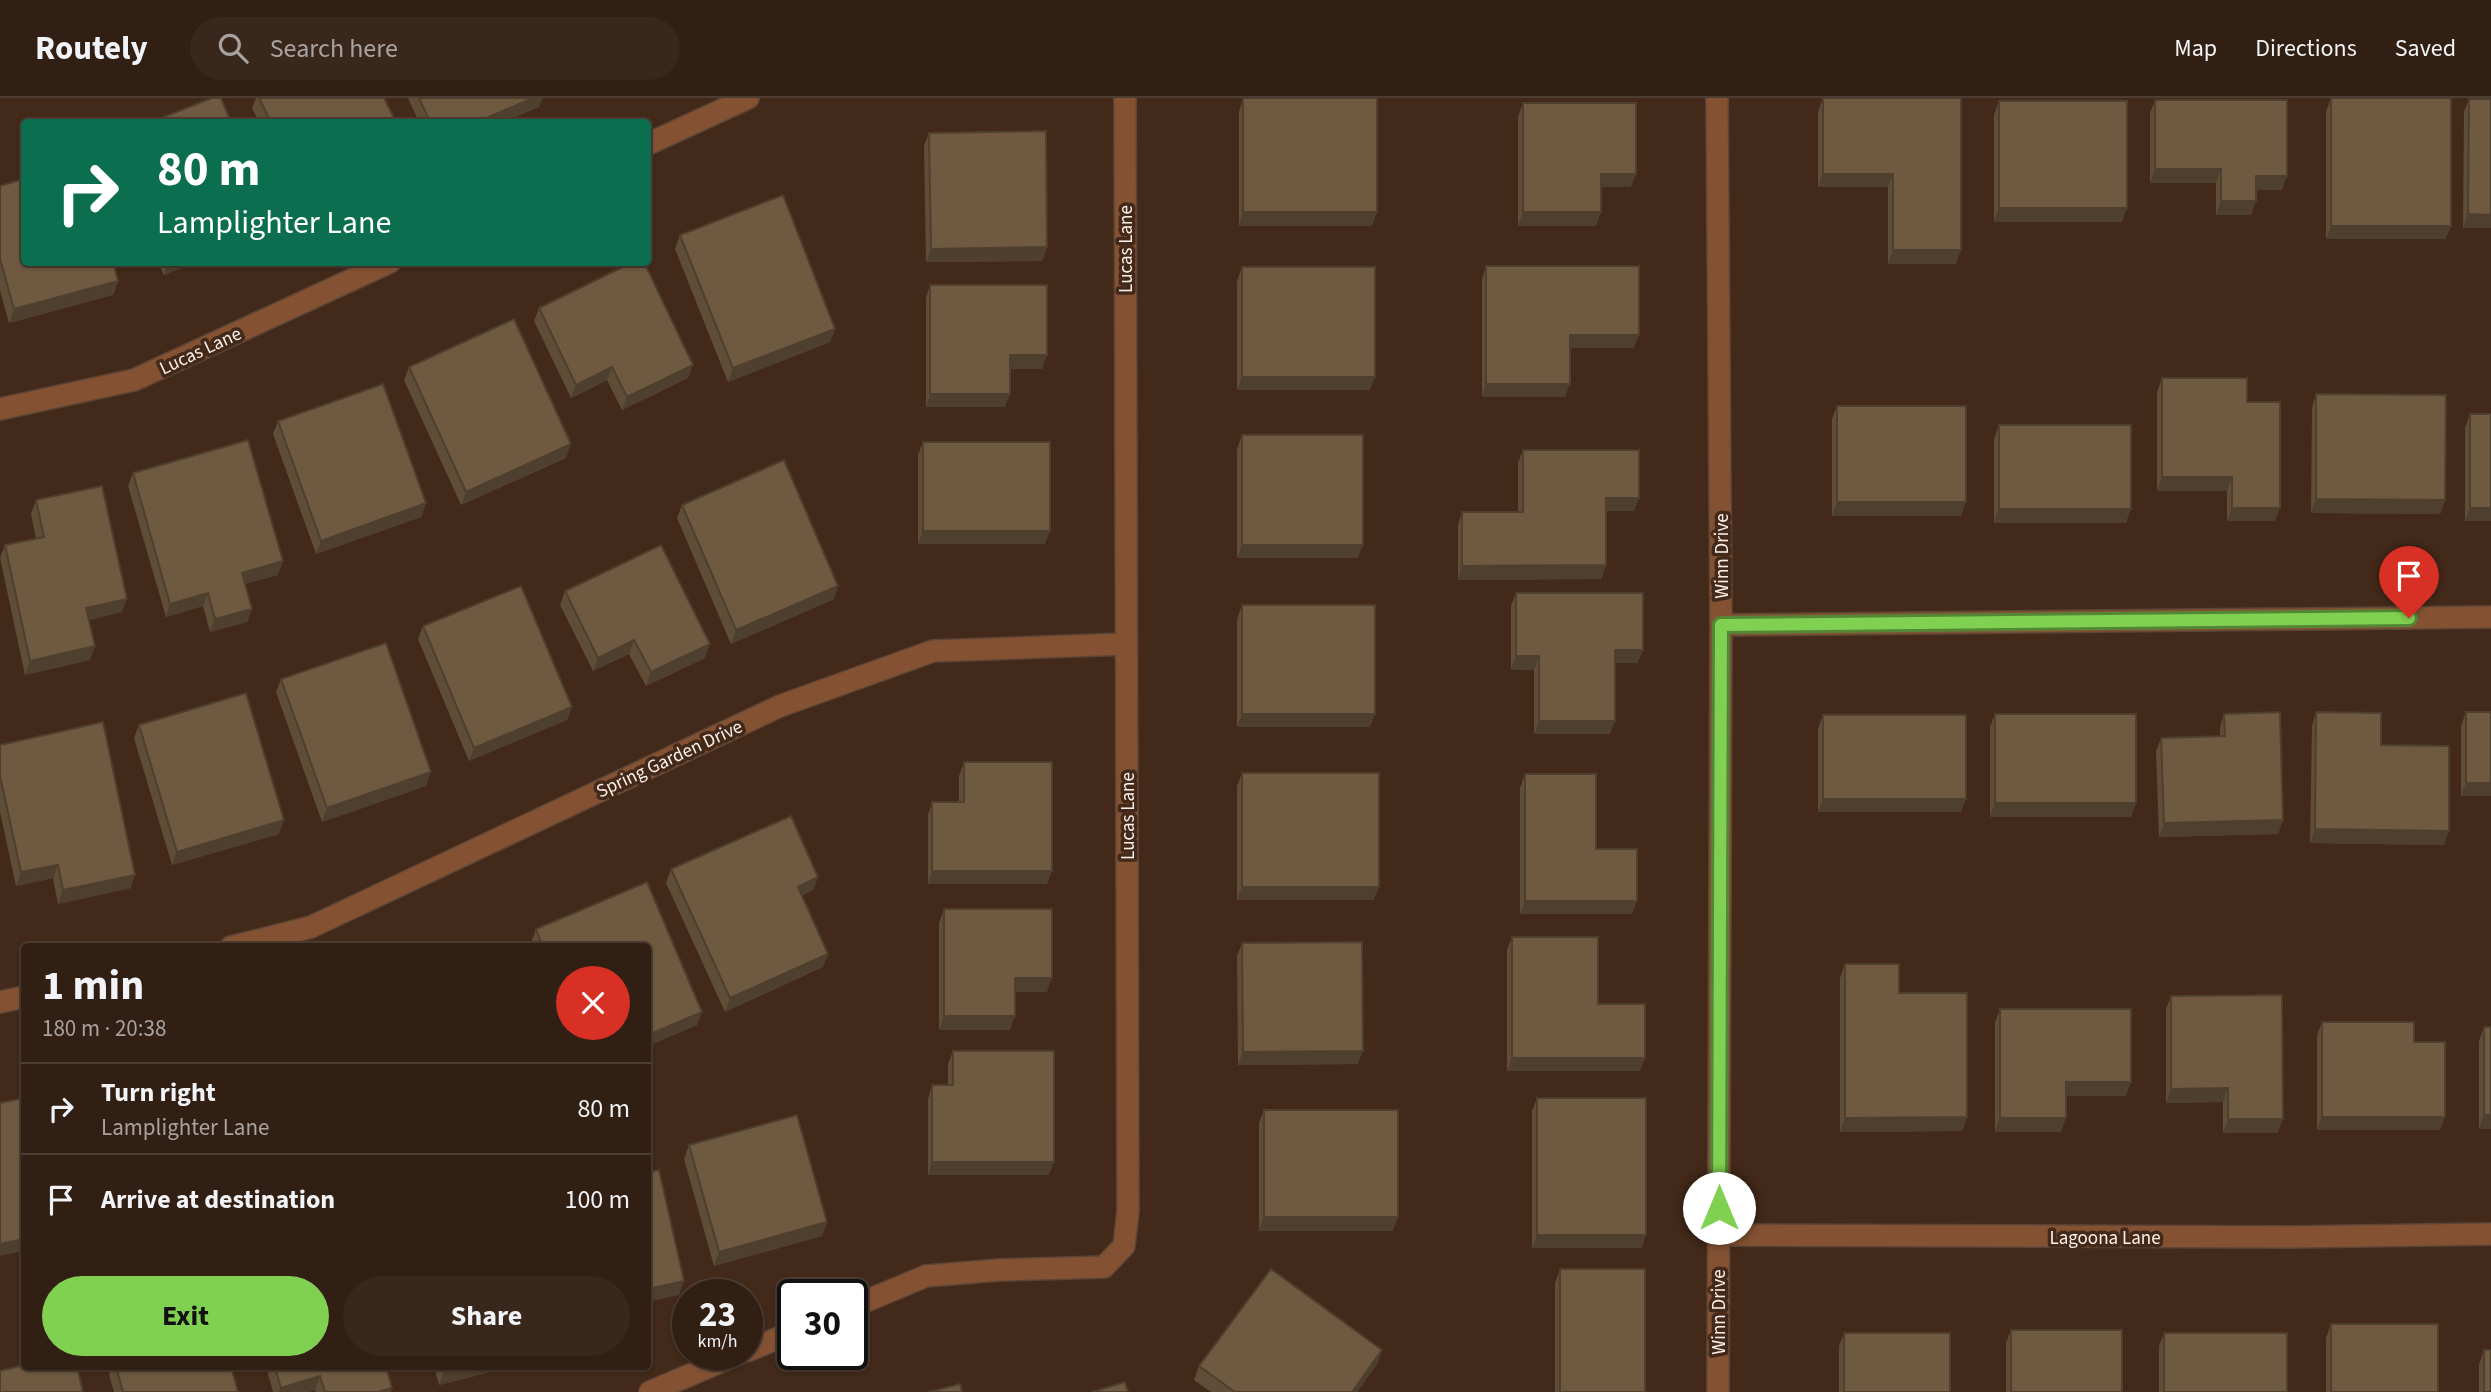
<!DOCTYPE html>
<meta charset="utf-8">
<style>
body{margin:0;font-family:"Source Sans 3",sans-serif;background:#3a271c;color:#f1f3f6;height:100vh;display:flex;flex-direction:column;font-size:26px;white-space:nowrap}
*{box-sizing:border-box;margin:0}
p{font-size:23px;color:#a8a2a0}
.icon{flex:none;width:38px;height:38px;fill:none;stroke:currentColor;stroke-width:2;stroke-linecap:round;stroke-linejoin:round}
.map{position:relative;flex:1;overflow:hidden}
.sheet{position:absolute;left:21px;top:845px;width:630px;height:427px;display:flex;flex-direction:column;background:#321f13;border-radius:7px;box-shadow:0 2px 5px #0004,0 0 0 2px #4d3d33}
.sheet>*{flex:none}
.hud{position:absolute;left:21px;top:21px;width:630px;height:147px;border-radius:7px;box-shadow:0 2px 5px #0004,0 0 0 2px #4d3d33;background:#0b6e4f;color:#fff;overflow:hidden}
.speed{position:absolute;left:672px;top:1181px;display:flex;gap:14px;font-size:35px;font-weight:700;text-align:center}
.speed>*{display:grid;place-content:center;width:91px;height:91px;border-radius:50%;background:#321f13;box-shadow:0 2px 5px #0004,0 0 0 2px #4d3d33;line-height:1}
.speed small{font-size:18px;font-weight:400}
.speed .limit{border:4px solid #111;border-radius:10px;background:#fff;color:#111}
.pin{position:absolute;display:grid;place-items:center;width:60px;height:60px;color:#fff;margin:-72px -30px;border-radius:50% 50% 50% 0;rotate:-45deg;box-shadow:0 0 7px #0007}
.pin .icon{rotate:45deg}
.me{position:absolute;width:77px;margin:-38px;rotate:0deg;stroke-linejoin:round;filter:drop-shadow(0 0 5px #0008)}
.turn{display:flex;align-items:center;gap:24px;height:147px;padding:0 21px;font-size:32px}
.turn .icon{width:91px;height:91px;stroke-width:2.5}
.turn b{display:block;font-size:49px;line-height:60px}
.round{display:grid;place-items:center;flex:none;width:74px;height:74px;border-radius:37px;background:#3a271c}
.head{display:flex;align-items:center;justify-content:space-between;height:119px;padding:0 21px}
h1{font-size:42px;font-weight:700;line-height:52px}
.cta{display:flex;gap:14px;margin-top:auto;padding:14px 21px}
.cta a{flex:1;height:80px;border-radius:42px;background:#80d051;color:#111;font-size:28px;font-weight:700;line-height:80px;text-align:center}
.cta a+a{background:#3a271c;color:#f1f3f6}
ul{padding:0;list-style:none}
li{display:flex;align-items:center;gap:21px;height:91px;padding:0 21px;border-top:2px solid #4d3d33}
li div{flex:1}
li b{display:block;font-size:26px}
li em{font-style:normal}
header{display:flex;align-items:center;gap:42px;box-sizing:border-box;height:98px;padding:0 35px;background:#321f13;border-bottom:2px solid #4d3d33}
header strong{font-size:33px}
nav{display:flex;gap:38px;margin-inline-start:auto;font-size:24px}
.search{width:490px;height:63px;background:#3a271c;display:flex;align-items:center;gap:18px;box-sizing:border-box;padding:0 24px;border-radius:38px;color:#a8a2a0;font-size:26px}
.map>svg:first-child{display:block}
.lines{fill:none;stroke-linecap:round;stroke-linejoin:round}
.minor-casing{stroke:#5c4536;stroke-width:24}
.minor{stroke:#845233;stroke-width:21}
.wall{fill:#5f4d38}
.shaded-wall{fill:#4e3f2e}
.building{fill:#6f5a41;stroke:#4e3f2e;stroke-width:2}
.route-casing{stroke:#538735;stroke-width:18}
.route{stroke:#80d051;stroke-width:12}
.labels{text-anchor:middle;stroke-width:7;stroke-linejoin:round;paint-order:stroke}
.street-label{font-size:19px;fill:#fdefe7;stroke:#422919}
</style>
<header>
<strong>Routely</strong>
<div class="search"><svg class="icon" aria-label="search" viewBox="0 0 24 24"><circle cx="10" cy="10" r="6"/><path d="M15 15l6 6"/></svg>Search here</div>
<nav><a>Map</a><a>Directions</a><a>Saved</a></nav>
</header>
<div class="map">
<svg width="2491" height="1294" viewBox="0 0 2491 1294">
<rect width="100%" height="100%" fill="#422919"/>
<g class="lines">
<g class="minor-casing">
<g id="minor">
<polyline points="1717,0 1721,527 1718,1294"/>
<polyline points="648,46 748,0"/>
<polyline points="0,311 134,282 390,164"/>
<polyline points="1721,527 2491,519"/>
<polyline points="231,849 311,829 780,608 933,553 1126,546"/>
<polyline points="0,904 24,899"/>
<polyline points="1719,1137 2292,1139 2491,1136"/>
<polyline points="852,1209 926,1178 999,1172 1104,1169 1124,1148 1128,1113 1125,0"/>
<polyline points="747,1253 793,1234"/>
<polyline points="650,1294 739,1256"/>
</g>
</g>
<use href="#minor" class="minor"/>
</g>
<g class="wall">
<polygon points="256,0 384,0 396,24 259,24 252,10"/>
<polygon points="408,0 542,0 539,9 503,24 419,24"/>
<polygon points="1243,0 1372,128 1239,128 1239,14"/>
<polygon points="1823,0 1961,0 1956,166 1888,166 1888,89 1818,89 1818,14"/>
<polygon points="2331,0 2446,141 2326,141 2326,14"/>
<polygon points="2469,1 2491,130 2463,130 2464,14"/>
<polygon points="2155,2 2282,92 2256,92 2251,117 2216,117 2216,85 2150,85 2150,15"/>
<polygon points="1999,3 2122,124 1994,124 1994,17"/>
<polygon points="1523,5 1631,89 1601,89 1596,128 1518,128 1518,19"/>
<polygon points="929,35 1047,149 1042,163 926,164 924,48"/>
<polygon points="0,88 118,183 113,197 9,225 0,193"/>
<polygon points="680,137 835,231 830,244 728,284 675,151"/>
<polygon points="158,164 196,164 164,177"/>
<polygon points="1486,168 1634,250 1570,250 1565,299 1482,299 1482,181"/>
<polygon points="1242,169 1370,292 1237,292 1237,183"/>
<polygon points="930,187 1042,271 1010,271 1005,309 926,309 926,200"/>
<polygon points="539,210 688,280 622,312 607,282 571,300 534,223"/>
<polygon points="409,269 566,360 461,407 404,282"/>
<polygon points="2162,280 2247,304 2275,423 2227,423 2227,393 2157,393 2157,294"/>
<polygon points="2316,296 2445,402 2440,416 2311,415 2312,310"/>
<polygon points="1837,308 1961,418 1832,418 1832,321"/>
<polygon points="2470,316 2491,423 2465,423 2465,330"/>
<polygon points="278,323 426,405 421,419 316,456 273,336"/>
<polygon points="1999,327 2126,425 1994,425 1994,341"/>
<polygon points="1242,337 1358,460 1237,460 1237,351"/>
<polygon points="923,344 1045,446 918,446 918,357"/>
<polygon points="1523,352 1634,413 1606,413 1606,467 1601,481 1458,482 1458,427 1462,414 1518,414 1518,365"/>
<polygon points="133,375 278,477 245,486 252,511 247,524 210,534 203,508 166,519 128,388"/>
<polygon points="36,402 122,514 89,522 95,548 90,562 25,577 0,460 5,447 36,441 31,416"/>
<polygon points="682,407 834,501 731,546 677,420"/>
<polygon points="565,493 705,560 646,588 629,556 593,573 560,507"/>
<polygon points="1516,495 1638,565 1615,565 1610,636 1534,636 1534,572 1511,572 1511,508"/>
<polygon points="1242,507 1370,629 1237,629 1237,521"/>
<polygon points="423,528 572,609 567,622 469,663 418,541"/>
<polygon points="281,581 426,688 322,724 276,594"/>
<polygon points="2316,614 2444,747 2310,745 2312,628"/>
<polygon points="2466,614 2491,698 2461,698 2461,628"/>
<polygon points="1995,616 2131,719 1990,719 1990,629"/>
<polygon points="2224,616 2283,722 2278,736 2159,739 2156,653 2161,640 2220,638 2220,629"/>
<polygon points="1823,617 1961,714 1818,714 1818,631"/>
<polygon points="139,627 279,736 172,767 134,640"/>
<polygon points="0,647 131,790 58,806 53,780 16,788 0,714"/>
<polygon points="964,664 1047,786 928,786 928,717 932,704 959,704 959,678"/>
<polygon points="1242,675 1374,802 1237,802 1237,688"/>
<polygon points="1525,676 1632,816 1520,816 1520,690"/>
<polygon points="671,771 818,779 813,792 802,798 828,856 823,869 725,914 666,785"/>
<polygon points="647,784 702,914 697,927 648,948 648,849 533,849 531,845 536,831"/>
<polygon points="944,811 1047,894 1015,894 1010,932 939,932 939,825"/>
<polygon points="1512,839 1640,973 1507,973 1507,852"/>
<polygon points="1242,845 1358,966 1238,967 1237,858"/>
<polygon points="1845,866 1967,1019 1962,1033 1840,1034 1840,880"/>
<polygon points="2171,898 2278,1035 2223,1035 2223,1004 2166,1005 2166,911"/>
<polygon points="2000,911 2126,998 2066,998 2061,1034 1995,1034 1995,925"/>
<polygon points="2322,924 2414,944 2440,1032 2317,1032 2317,937"/>
<polygon points="2484,929 2491,1031 2479,1031 2479,943"/>
<polygon points="953,953 1049,1077 928,1077 928,1001 932,987 948,987 948,966"/>
<polygon points="1537,1000 1642,1150 1532,1150 1532,1013"/>
<polygon points="1264,1012 1393,1133 1259,1133 1259,1025"/>
<polygon points="689,1047 827,1124 822,1138 714,1168 684,1061"/>
<polygon points="1560,1171 1645,1294 1555,1294 1555,1185"/>
<polygon points="2331,1226 2438,1294 2326,1294 2326,1240"/>
<polygon points="2011,1232 2122,1294 2006,1294 2006,1245"/>
<polygon points="1844,1235 1950,1294 1839,1294 1839,1248"/>
<polygon points="2164,1235 2287,1294 2159,1294 2159,1248"/>
<polygon points="1382,1252 1377,1266 1357,1294 1211,1294 1194,1282 1199,1268"/>
<polygon points="2484,1252 2491,1294 2479,1294 2479,1266"/>
<polygon points="112,1269 231,1269 238,1294 114,1294 109,1277"/>
<polygon points="266,1269 386,1269 391,1294 316,1294 315,1292 308,1294 273,1294"/>
<polygon points="434,1269 510,1269 439,1287"/>
</g>
<g class="shaded-wall">
<polygon points="533,0 542,0 539,9 503,24 477,24"/>
<polygon points="2155,71 2221,71 2216,85 2150,85"/>
<polygon points="1601,76 1636,76 1631,89 1596,89"/>
<polygon points="1823,76 1893,76 1888,89 1818,89"/>
<polygon points="2256,78 2287,78 2282,92 2251,92"/>
<polygon points="2221,103 2256,103 2251,117 2216,117"/>
<polygon points="1999,110 2127,110 2122,124 1994,124"/>
<polygon points="1243,114 1377,114 1372,128 1239,128"/>
<polygon points="1523,114 1601,114 1596,128 1518,128"/>
<polygon points="2468,116 2491,117 2491,130 2463,130"/>
<polygon points="2331,128 2451,128 2446,141 2326,141"/>
<polygon points="1047,149 1042,163 926,164 931,151"/>
<polygon points="1893,152 1961,152 1956,166 1888,166"/>
<polygon points="168,164 196,164 164,177"/>
<polygon points="118,183 113,197 9,225 14,211"/>
<polygon points="835,231 830,244 728,284 733,270"/>
<polygon points="1570,237 1639,237 1634,250 1565,250"/>
<polygon points="1010,257 1047,257 1042,271 1005,271"/>
<polygon points="693,267 688,280 622,312 627,299"/>
<polygon points="612,269 607,282 571,300 576,287"/>
<polygon points="1242,279 1375,279 1370,292 1237,292"/>
<polygon points="1486,286 1570,286 1565,299 1482,299"/>
<polygon points="930,296 1010,296 1005,309 926,309"/>
<polygon points="571,346 566,360 461,407 466,394"/>
<polygon points="2162,379 2232,379 2227,393 2157,393"/>
<polygon points="1606,400 1639,400 1634,413 1601,413"/>
<polygon points="2316,401 2445,402 2440,416 2311,415"/>
<polygon points="1837,404 1966,404 1961,418 1832,418"/>
<polygon points="426,405 421,419 316,456 321,443"/>
<polygon points="2232,410 2280,410 2275,423 2227,423"/>
<polygon points="2470,410 2491,410 2491,423 2465,423"/>
<polygon points="1999,411 2131,411 2126,425 1994,425"/>
<polygon points="923,433 1050,433 1045,446 918,446"/>
<polygon points="1242,447 1363,447 1358,460 1237,460"/>
<polygon points="283,463 278,477 237,488 242,475"/>
<polygon points="1606,467 1601,481 1458,482 1462,468"/>
<polygon points="838,488 834,501 731,546 736,532"/>
<polygon points="208,495 203,508 166,519 170,506"/>
<polygon points="127,501 122,514 81,524 86,510"/>
<polygon points="252,511 247,524 210,534 215,521"/>
<polygon points="634,542 629,556 593,573 598,560"/>
<polygon points="710,546 705,560 646,588 651,574"/>
<polygon points="95,548 90,562 25,577 30,563"/>
<polygon points="1615,552 1643,552 1638,565 1610,565"/>
<polygon points="1516,558 1539,558 1534,572 1511,572"/>
<polygon points="572,609 567,622 469,663 474,650"/>
<polygon points="1242,616 1375,616 1370,629 1237,629"/>
<polygon points="1539,623 1615,623 1610,636 1534,636"/>
<polygon points="431,674 426,688 322,724 327,710"/>
<polygon points="2466,685 2491,685 2491,698 2461,698"/>
<polygon points="1823,701 1966,701 1961,714 1818,714"/>
<polygon points="1995,705 2136,705 2131,719 1990,719"/>
<polygon points="284,722 279,736 172,767 177,754"/>
<polygon points="2283,722 2278,736 2159,739 2164,725"/>
<polygon points="2315,731 2449,733 2444,747 2310,745"/>
<polygon points="58,767 53,780 16,788 21,774"/>
<polygon points="932,773 1052,773 1047,786 928,786"/>
<polygon points="135,777 131,790 58,806 63,792"/>
<polygon points="818,779 813,792 793,802 798,789"/>
<polygon points="1242,789 1379,789 1374,802 1237,802"/>
<polygon points="1525,803 1637,803 1632,816 1520,816"/>
<polygon points="828,856 823,869 725,914 730,900"/>
<polygon points="1015,880 1052,880 1047,894 1010,894"/>
<polygon points="702,914 697,927 648,948 648,937"/>
<polygon points="944,918 1015,918 1010,932 939,932"/>
<polygon points="1363,953 1358,966 1238,967 1243,954"/>
<polygon points="1512,960 1645,960 1640,973 1507,973"/>
<polygon points="2066,984 2131,984 2126,998 2061,998"/>
<polygon points="2228,990 2223,1004 2166,1005 2171,991"/>
<polygon points="2484,1017 2491,1017 2491,1031 2479,1031"/>
<polygon points="1967,1019 1962,1033 1840,1034 1845,1020"/>
<polygon points="2322,1019 2445,1019 2440,1032 2317,1032"/>
<polygon points="2000,1020 2066,1020 2061,1034 1995,1034"/>
<polygon points="2228,1021 2283,1021 2278,1035 2223,1035"/>
<polygon points="932,1064 1054,1064 1049,1077 928,1077"/>
<polygon points="1264,1119 1398,1119 1393,1133 1259,1133"/>
<polygon points="827,1124 822,1138 714,1168 719,1154"/>
<polygon points="1537,1137 1646,1137 1642,1150 1532,1150"/>
<polygon points="24,1141 24,1153 0,1158 0,1146"/>
<polygon points="684,1183 679,1197 648,1204 648,1191"/>
<polygon points="1382,1252 1377,1266 1357,1294 1352,1294"/>
<polygon points="463,1269 510,1269 439,1287 444,1274"/>
<polygon points="320,1278 315,1292 308,1294 279,1294 281,1290"/>
<polygon points="392,1290 391,1294 378,1294"/>
</g>
<g class="building">
<polygon points="212,0 221,0 231,24 151,24"/>
<polygon points="259,0 384,0 396,24 271,24"/>
<polygon points="419,0 533,0 477,24 430,24"/>
<rect x="1243" y="0" width="134" height="114"/>
<polygon points="1823,0 1961,0 1961,152 1893,152 1893,76 1823,76"/>
<rect x="2331" y="0" width="120" height="128"/>
<polygon points="2469,1 2491,1 2491,117 2468,116"/>
<polygon points="2155,2 2287,2 2287,78 2256,78 2256,103 2221,103 2221,71 2155,71"/>
<rect x="1999" y="3" width="128" height="107"/>
<polygon points="1523,5 1636,5 1636,76 1601,76 1601,114 1523,114"/>
<polygon points="1046,33 1047,149 931,151 929,35"/>
<polygon points="24,81 24,164 113,164 118,183 14,211 0,161 0,88"/>
<polygon points="783,97 835,231 733,270 680,137"/>
<polygon points="633,164 644,164 693,267 627,299 612,269 576,287 539,210"/>
<polygon points="1486,168 1639,168 1639,237 1570,237 1570,286 1486,286"/>
<rect x="1242" y="169" width="133" height="110"/>
<polygon points="930,187 1047,187 1047,257 1010,257 1010,296 930,296"/>
<polygon points="514,221 571,346 466,394 409,269"/>
<polygon points="2162,280 2247,280 2247,304 2280,304 2280,410 2232,410 2232,379 2162,379"/>
<polygon points="383,286 426,405 321,443 278,323"/>
<polygon points="2316,296 2446,297 2445,402 2316,401"/>
<rect x="1837" y="308" width="129" height="96"/>
<rect x="2470" y="316" width="21" height="94"/>
<rect x="1999" y="327" width="132" height="84"/>
<rect x="1242" y="337" width="121" height="110"/>
<polygon points="248,342 283,463 242,475 252,511 215,521 208,495 170,506 133,375"/>
<rect x="923" y="344" width="127" height="89"/>
<polygon points="1523,352 1639,352 1639,400 1606,400 1606,467 1462,468 1462,414 1523,414"/>
<polygon points="784,362 838,488 736,532 682,407"/>
<polygon points="102,388 127,501 86,510 95,548 30,563 5,447 44,439 36,402"/>
<polygon points="661,447 710,546 651,574 634,542 598,560 565,493"/>
<polygon points="521,488 572,609 474,650 423,528"/>
<polygon points="1516,495 1643,495 1643,552 1615,552 1615,623 1539,623 1539,558 1516,558"/>
<rect x="1242" y="507" width="133" height="109"/>
<polygon points="386,545 431,674 327,710 281,581"/>
<polygon points="246,595 284,722 177,754 139,627"/>
<polygon points="2280,614 2283,722 2164,725 2161,640 2225,638 2224,616"/>
<polygon points="2316,614 2381,615 2381,647 2449,648 2449,733 2315,731"/>
<rect x="2466" y="614" width="25" height="71"/>
<rect x="1995" y="616" width="141" height="89"/>
<rect x="1823" y="617" width="143" height="84"/>
<polygon points="103,624 135,777 63,792 58,767 21,774 0,678 0,647"/>
<polygon points="964,664 1052,664 1052,773 932,773 932,704 964,704"/>
<rect x="1242" y="675" width="137" height="114"/>
<polygon points="1525,676 1596,676 1596,751 1637,751 1637,803 1525,803"/>
<polygon points="791,718 818,779 798,789 828,856 730,900 671,771"/>
<polygon points="647,784 702,914 648,937 648,849 543,849 536,831"/>
<polygon points="944,811 1052,811 1052,880 1015,880 1015,918 944,918"/>
<polygon points="1512,839 1598,839 1598,906 1645,906 1645,960 1512,960"/>
<polygon points="1362,844 1363,953 1243,954 1242,845"/>
<polygon points="1845,866 1899,866 1899,895 1967,895 1967,1019 1845,1020"/>
<polygon points="2282,897 2283,1021 2228,1021 2228,990 2171,991 2171,898"/>
<polygon points="2000,911 2131,911 2131,984 2066,984 2066,1020 2000,1020"/>
<polygon points="2322,924 2414,924 2414,944 2445,944 2445,1019 2322,1019"/>
<rect x="2484" y="929" width="7" height="88"/>
<polygon points="953,953 1054,953 1054,1064 932,1064 932,987 953,987"/>
<polygon points="24,1000 24,1141 0,1146 0,1005"/>
<rect x="1537" y="1000" width="109" height="137"/>
<rect x="1264" y="1012" width="134" height="107"/>
<polygon points="797,1017 827,1124 719,1154 689,1047"/>
<polygon points="659,1072 684,1183 648,1191 648,1074"/>
<polygon points="1271,1171 1382,1252 1352,1294 1235,1294 1199,1268"/>
<rect x="1560" y="1171" width="85" height="123"/>
<rect x="2331" y="1226" width="107" height="68"/>
<rect x="2011" y="1232" width="111" height="62"/>
<rect x="1844" y="1235" width="106" height="59"/>
<rect x="2164" y="1235" width="123" height="59"/>
<rect x="2484" y="1252" width="7" height="42"/>
<polygon points="24,1267 24,1269 77,1269 83,1294 0,1294 0,1273"/>
<polygon points="116,1269 231,1269 238,1294 123,1294"/>
<polygon points="275,1269 386,1269 392,1290 378,1294 325,1294 320,1278 281,1290"/>
<polygon points="443,1269 463,1269 444,1274"/>
<polygon points="1125,1284 1128,1294 1092,1294"/>
<polygon points="960,1286 962,1294 929,1294"/>
</g>
<g class="lines">
<g class="route-casing">
<polyline id="route" points="1719,1110 1721,527 2409,520"/>
</g>
<use href="#route" class="route"/>
</g>
<g class="labels">
<g class="street-label">
<text transform="translate(1125 151) rotate(-90)" y="7">Lucas Lane</text>
<text transform="translate(200 252) rotate(-25)" y="7">Lucas Lane</text>
<text transform="translate(1721 458) rotate(-90)" y="7">Winn Drive</text>
<text transform="translate(669 660) rotate(-25)" y="7">Spring Garden Drive</text>
<text transform="translate(1127 718) rotate(-90)" y="7">Lucas Lane</text>
<text x="2105" y="1146">Lagoona Lane</text>
<text transform="translate(1718 1214) rotate(-90)" y="7">Winn Drive</text>
</g>
</g>
</svg>
<div class="speed"><div>23<small>km/h</small></div><div class="limit">30</div></div>
<div class="pin" style="left:2409px;top:520px;background:#d93025"><svg class="icon" aria-label="arrive" viewBox="0 0 24 24"><path d="M6 21V4h12l-3 4 3 4H6"/></svg></div>
<svg class="me" style="left:1719px;top:1110px" viewBox="-20 -20 40 40"><circle r="19" fill="#fff"/><path d="M0-13L10 11 0 6-10 11z" fill="#80d051"/></svg>
<div class="hud">
<div class="turn"><svg class="icon" aria-label="right" viewBox="0 0 24 24"><path d="M7 20v-9h11M14 6l5 5-5 5"/></svg><div><b>80 m</b>Lamplighter Lane</div></div>
</div>
<section class="sheet">
<div class="head"><div><h1>1 min</h1><p>180 m · 20:38</p></div><a class="round" style="background:#d93025;color:#fff"><svg class="icon" aria-label="close" viewBox="0 0 24 24"><path d="M6 6l12 12M18 6L6 18"/></svg></a></div>
<ul>
<li><svg class="icon" aria-label="right" viewBox="0 0 24 24"><path d="M7 20v-9h11M14 6l5 5-5 5"/></svg><div><b>Turn right</b><p>Lamplighter Lane</p></div><em>80 m</em></li>
<li><svg class="icon" aria-label="arrive" viewBox="0 0 24 24"><path d="M6 21V4h12l-3 4 3 4H6"/></svg><div><b>Arrive at destination</b></div><em>100 m</em></li>
</ul>
<div class="cta"><a>Exit</a><a>Share</a></div>
</section>
</div>
